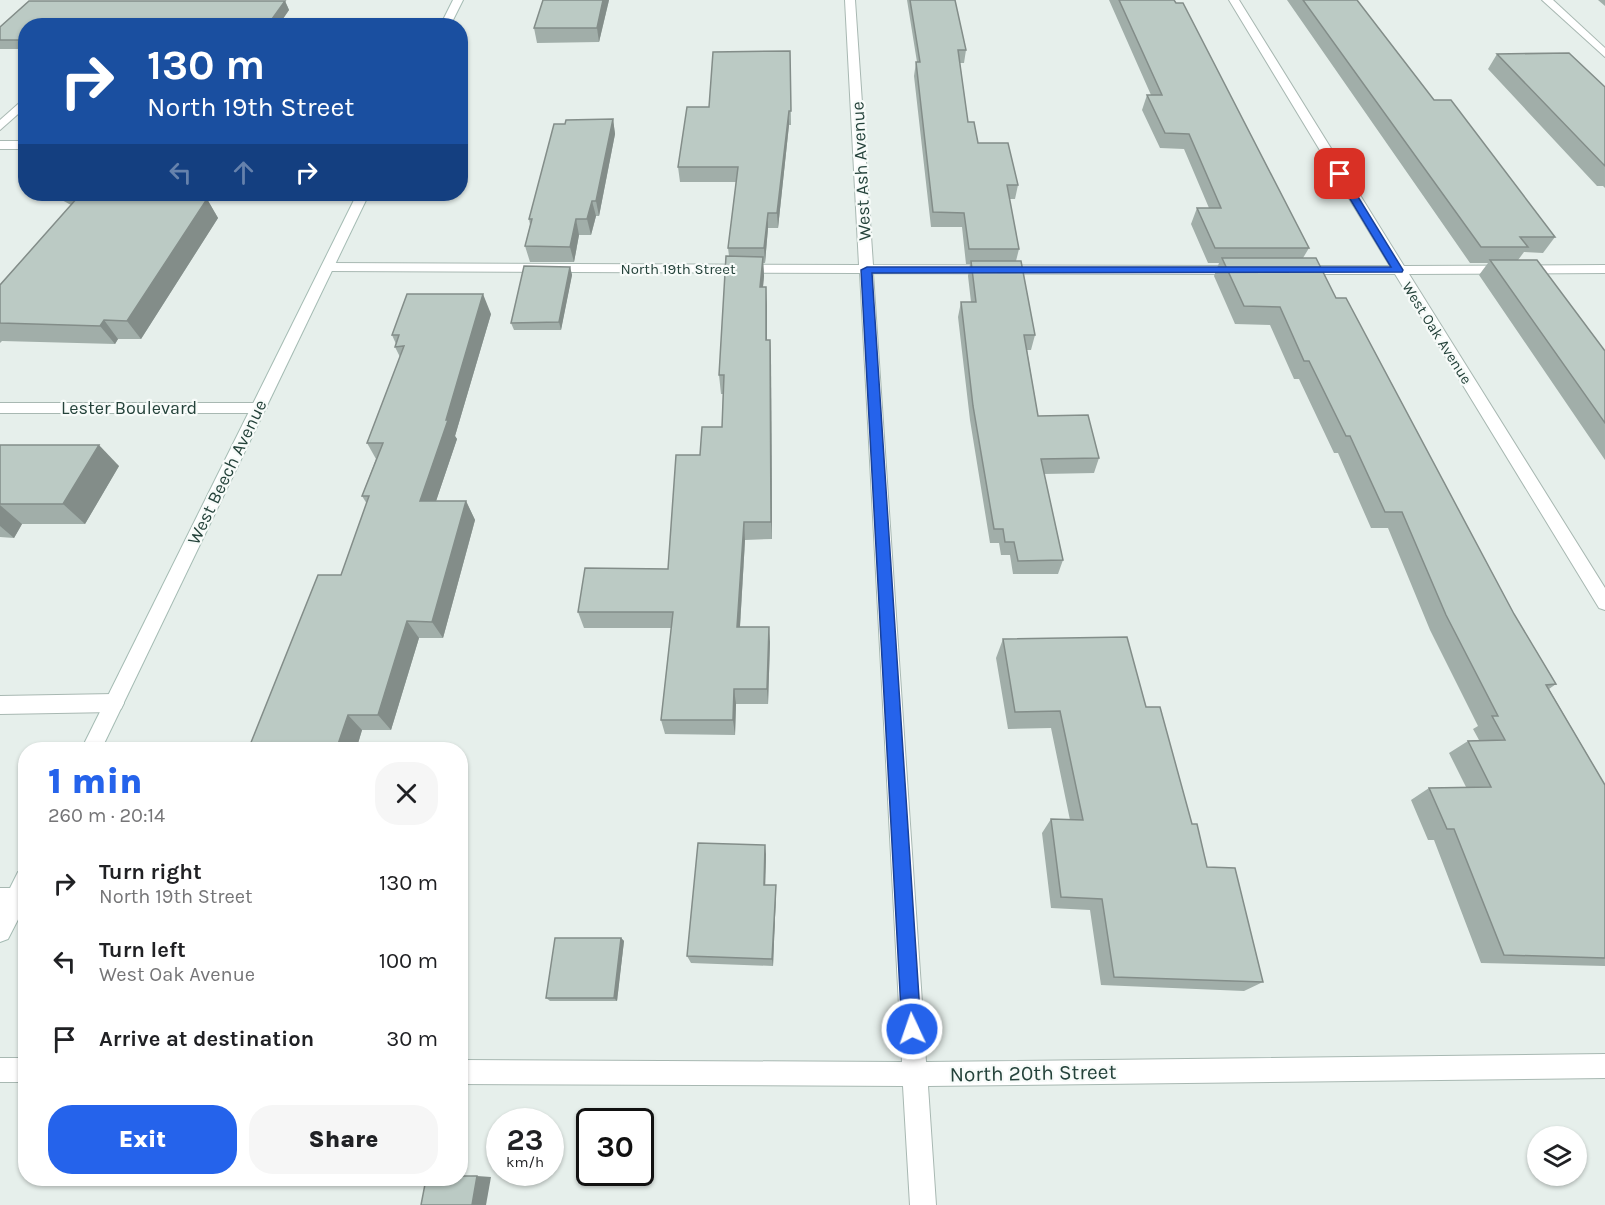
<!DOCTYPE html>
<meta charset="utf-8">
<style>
body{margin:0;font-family:Karla,sans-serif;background:#f6f6f6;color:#202124;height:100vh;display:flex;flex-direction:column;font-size:22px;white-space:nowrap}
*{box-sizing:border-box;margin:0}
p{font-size:20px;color:#757577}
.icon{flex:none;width:33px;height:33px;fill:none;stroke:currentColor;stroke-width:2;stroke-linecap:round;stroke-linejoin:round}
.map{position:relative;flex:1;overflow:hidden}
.drawer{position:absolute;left:18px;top:742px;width:450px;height:444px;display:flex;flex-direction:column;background:#fff;border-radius:24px;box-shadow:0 2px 4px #0004}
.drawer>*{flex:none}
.guide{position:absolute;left:18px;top:18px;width:450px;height:183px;border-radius:24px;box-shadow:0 2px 4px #0004;background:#1a4fa0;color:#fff;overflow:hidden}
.tools{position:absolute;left:1527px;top:1126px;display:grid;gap:12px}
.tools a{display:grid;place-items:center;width:60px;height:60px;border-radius:50%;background:#fff;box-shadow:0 2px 4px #0004;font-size:30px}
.speed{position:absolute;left:486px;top:1108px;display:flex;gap:12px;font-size:30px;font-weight:700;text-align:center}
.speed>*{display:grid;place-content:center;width:78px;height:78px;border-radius:50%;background:#fff;box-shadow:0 2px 4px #0004;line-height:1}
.speed small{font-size:15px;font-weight:400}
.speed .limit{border:3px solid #111;border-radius:9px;background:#fff;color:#111}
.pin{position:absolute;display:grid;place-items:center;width:51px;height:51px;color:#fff;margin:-26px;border-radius:12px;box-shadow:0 3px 9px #0006}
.me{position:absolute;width:66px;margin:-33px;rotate:357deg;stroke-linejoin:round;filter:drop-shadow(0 0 4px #0008)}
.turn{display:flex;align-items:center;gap:21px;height:126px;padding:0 30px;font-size:27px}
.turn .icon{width:78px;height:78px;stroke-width:2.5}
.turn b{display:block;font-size:42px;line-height:51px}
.lanes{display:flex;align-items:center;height:57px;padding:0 30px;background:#0003;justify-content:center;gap:30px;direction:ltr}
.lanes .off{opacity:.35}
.round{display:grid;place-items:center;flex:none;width:63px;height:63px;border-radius:24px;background:#f6f6f6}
.head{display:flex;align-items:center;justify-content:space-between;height:102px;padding:0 30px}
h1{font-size:36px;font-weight:800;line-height:45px;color:#2563eb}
.primary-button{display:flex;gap:12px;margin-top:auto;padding:12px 30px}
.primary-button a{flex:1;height:69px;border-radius:24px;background:#2563eb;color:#fff;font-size:24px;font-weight:800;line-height:69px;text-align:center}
.primary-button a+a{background:#f6f6f6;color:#202124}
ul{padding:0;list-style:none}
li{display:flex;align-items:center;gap:18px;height:78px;padding:0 30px}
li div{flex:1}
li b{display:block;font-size:22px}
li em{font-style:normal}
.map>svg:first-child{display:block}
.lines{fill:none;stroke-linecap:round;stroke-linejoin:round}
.service-casing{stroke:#a8b8b2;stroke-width:2}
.minor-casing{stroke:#a8b8b2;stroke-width:2}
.secondary-casing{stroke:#a4bbb3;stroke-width:2}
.service{fill:#fff;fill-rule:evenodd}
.minor{fill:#fff;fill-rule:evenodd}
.secondary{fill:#fff;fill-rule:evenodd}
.wall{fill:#a1aea9}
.shaded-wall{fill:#838d89}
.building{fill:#bbcac4;stroke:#838d89;stroke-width:1.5}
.route{fill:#2563eb;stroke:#184099;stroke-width:1.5}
.labels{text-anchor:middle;stroke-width:4.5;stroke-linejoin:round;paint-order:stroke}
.far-street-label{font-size:15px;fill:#24423a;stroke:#f7fbf9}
.street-label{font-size:18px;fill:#24423a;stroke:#f7fbf9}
.near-street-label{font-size:21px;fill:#24423a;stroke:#f7fbf9}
</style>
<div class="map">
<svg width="1605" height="1205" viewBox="0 0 1605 1205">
<rect width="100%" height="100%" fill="#e6efeb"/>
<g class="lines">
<g class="service-casing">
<g id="service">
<polygon points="26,97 26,107 0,130 0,120"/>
<polygon points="114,694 121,697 124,703 121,709 114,712 0,714 0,696"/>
</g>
</g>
<g class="minor-casing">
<g id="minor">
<polygon points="845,0 855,0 873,265 1240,266 1247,270 1240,274 873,273 926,1062 1605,1054 1605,1078 928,1086 936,1205 910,1205 903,1086 460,1084 460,1060 902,1062 860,273 328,271 321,267 328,263 859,265"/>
<polygon points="1229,0 1239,0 1404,266 1605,265 1605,273 1409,274 1605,588 1605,610 1599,608 1395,274 1298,274 1291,270 1298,266 1390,266"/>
<polygon points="1542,0 1553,0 1605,48 1605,57"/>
<rect x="0" y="141" width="26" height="8"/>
<polygon points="0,403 259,403 267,408 259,413 0,413"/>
<polygon points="0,888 16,888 24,891 24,907 16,910 0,910"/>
<rect x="0" y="1058" width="26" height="24"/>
</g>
</g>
<g class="secondary-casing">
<g id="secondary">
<polygon points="453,0 463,0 450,26 440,26"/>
<polygon points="357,194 369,194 101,750 81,750"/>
<polygon points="26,869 26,904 8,939 0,942 0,908 18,872"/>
</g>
</g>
<use href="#service" class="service"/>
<use href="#minor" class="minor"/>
<use href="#secondary" class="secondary"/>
</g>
<g class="wall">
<polygon points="543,0 609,0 599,42 537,43 534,28"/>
<polygon points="907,0 955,0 966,50 964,63 960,63 968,122 978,143 1018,185 1015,199 1009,199 1019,249 1016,261 1035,335 1031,350 1027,350 1038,416 1099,458 1094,473 1044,474 1063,560 1058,574 1013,574 1010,555 1001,555 999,543 990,543 970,420 958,317 961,302 971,302 968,276 970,264 966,264 962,227 931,227 914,76 916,62 917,62"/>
<polygon points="1109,0 1174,0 1309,248 1303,258 1336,298 1514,614 1556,684 1549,689 1605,785 1605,966 1481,963 1434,840 1428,840 1411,800 1429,788 1466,787 1449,753 1468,741 1479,740 1473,729 1478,726 1430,630 1388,528 1371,528 1338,453 1334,453 1299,379 1294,379 1270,325 1235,324 1214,276 1219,263 1208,263 1191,224 1197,208 1209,208 1184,149 1160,148 1142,110 1147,95 1151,95"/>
<polygon points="1287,0 1357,0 1434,100 1555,237 1543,253 1524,252 1518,260 1605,351 1605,460 1479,275 1488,263 1470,263"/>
<polygon points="1598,0 1605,0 1605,6"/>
<polygon points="29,1 285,1 289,10 278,26 26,26 26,49 0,49 0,27"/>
<polygon points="790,51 791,125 789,125 778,228 768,228 765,263 763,263 764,276 763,287 767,306 767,340 770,340 771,359 772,539 745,540 740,627 770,642 768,704 736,704 735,735 665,734 661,720 671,628 584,628 578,612 668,569 700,455 722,427 723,394 721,394 719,375 729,256 728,248 736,182 680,182 678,167 709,107"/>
<polygon points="1497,54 1605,87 1605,188 1603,186 1597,186 1488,69"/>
<polygon points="613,119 615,134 599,216 596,216 591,235 579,235 574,262 530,262 525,246 530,225 529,219 565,124"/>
<polygon points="56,194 208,194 210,196 207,199 218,218 141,339 118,339 115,344 2,341 0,343 0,285 71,205 60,199"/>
<polygon points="570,267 572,275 561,330 514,330 511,323"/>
<polygon points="491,314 455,436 457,439 436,501 466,501 475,520 443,638 419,638 391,730 362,730 356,750 248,750 341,575 367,504 362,496 376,459 367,443 400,357 395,347 396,344 392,335"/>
<polygon points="0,445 119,466 85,524 22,524 14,538 0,537"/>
<polygon points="1003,639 1146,707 1192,824 1207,867 1263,982 1244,991 1101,985 1090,910 1051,908 1042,833 1051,819 1070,820 1051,728 1008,729 996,658"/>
<polygon points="766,854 765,885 776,885 776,893 773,966 691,963 687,956"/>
<polygon points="621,938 624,941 617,1001 550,1001 546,998"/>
</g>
<g class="shaded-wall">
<polygon points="603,0 609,0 599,42 597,28"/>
<polygon points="285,1 289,10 278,26 267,26"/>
<polygon points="789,111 789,125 778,228 777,213"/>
<polygon points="613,119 615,134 599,216 596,201"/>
<polygon points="191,194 208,194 210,196 201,209"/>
<polygon points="207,199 218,218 141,339 127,321"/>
<polygon points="592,201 596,216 591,235 587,219"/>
<polygon points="768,213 768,228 765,263 764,248"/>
<polygon points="576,219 579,235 574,262 570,247"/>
<polygon points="763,257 764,276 761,306 760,287"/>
<polygon points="570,267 572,275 561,330 559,322"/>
<polygon points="766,287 767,306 767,359 766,340"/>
<polygon points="483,294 491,314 455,436 457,439 430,519 420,501"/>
<polygon points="104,320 118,339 115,344 100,326"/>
<polygon points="770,340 771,359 772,539 771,522"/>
<polygon points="99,445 119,466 85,524 63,504"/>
<polygon points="466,501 475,520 443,638 432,622"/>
<polygon points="0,505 22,524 14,538 0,526"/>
<polygon points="744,522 745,540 739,642 737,627"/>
<polygon points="407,621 419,638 391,730 378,715"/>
<polygon points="769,627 770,642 768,704 767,689"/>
<polygon points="734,689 736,704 735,735 733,720"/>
<polygon points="348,715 362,730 356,750 336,750"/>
<polygon points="765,845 766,854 765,893 764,885"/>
<polygon points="776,885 776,893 773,966 772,959"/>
<polygon points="621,938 624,941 617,1001 614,998"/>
<polygon points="477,1176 491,1177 486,1205 472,1205"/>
</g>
<g class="building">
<polygon points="543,0 603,0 597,28 534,28"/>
<polygon points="910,0 955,0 966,50 958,50 968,122 974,122 978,143 1008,143 1018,185 1007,185 1019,249 969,249 964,213 933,212 916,62 920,62"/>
<polygon points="1119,0 1174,0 1176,3 1183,3 1309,248 1215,248 1197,208 1221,208 1189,134 1165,133 1147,95 1162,95"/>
<polygon points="1303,0 1357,0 1434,100 1451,100 1555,237 1520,237 1528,247 1481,247"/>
<polygon points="29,1 285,1 267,26 26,26 26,40 0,40 0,27"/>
<polygon points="790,51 791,111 789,111 777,213 768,213 764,248 728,248 738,167 678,167 687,107 709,107 713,52"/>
<polygon points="1569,53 1605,87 1605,166 1497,54"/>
<polygon points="613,119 596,201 592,201 587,219 576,219 570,247 525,246 532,219 529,219 554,124 565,124 566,120"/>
<polygon points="72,194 195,194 207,199 127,321 104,320 100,326 0,323 0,285 78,197"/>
<polygon points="726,256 763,257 760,287 766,287 766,340 770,340 771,522 744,522 737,627 769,627 767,689 734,689 733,720 661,720 673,612 578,612 585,568 668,569 676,455 700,455 702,427 722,427 724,375 719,375"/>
<polygon points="1222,258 1316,258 1336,298 1346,298 1514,614 1556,684 1546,685 1605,785 1605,958 1504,955 1454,829 1447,829 1429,788 1491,787 1468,741 1505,740 1492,716 1498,716 1446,615 1402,512 1385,512 1350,436 1346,436 1309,361 1304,361 1280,307 1244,306"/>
<polygon points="1490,260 1537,260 1605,351 1605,423"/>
<polygon points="971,261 1021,261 1035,335 1024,335 1038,416 1088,415 1099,458 1041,459 1063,560 1018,561 1014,542 1005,542 1003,529 994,529 973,406 961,302 976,302"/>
<polygon points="524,266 570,267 559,322 511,323"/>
<polygon points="407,294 483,294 446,420 448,420 420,501 466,501 432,622 407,621 378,715 348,715 336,750 248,750 318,575 341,575 369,496 362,496 383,443 367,443 404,346 395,347 399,335 392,335"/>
<polygon points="0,445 99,445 63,504 0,504"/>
<polygon points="1127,637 1146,707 1160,707 1192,824 1197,824 1207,867 1235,868 1263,982 1114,977 1102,899 1061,897 1051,819 1083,820 1060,711 1015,712 1003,639"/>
<polygon points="698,843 765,845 764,885 776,885 772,959 687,956"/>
<polygon points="555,938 621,938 614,998 546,998"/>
<polygon points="460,1176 477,1176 472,1205 421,1205 426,1179 460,1179"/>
</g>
<polygon class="route" points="1336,172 1344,174 1403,270 1402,272 872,273 921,1029 918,1036 912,1039 905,1036 902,1029 861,270 867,267 1391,267 1335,174"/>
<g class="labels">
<g class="far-street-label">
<text x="678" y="274">North 19th Street</text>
<text transform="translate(1437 333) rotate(58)" y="5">West Oak Avenue</text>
</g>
<g class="street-label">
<text transform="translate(861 171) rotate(-93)" y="6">West Ash Avenue</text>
<text x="129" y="414">Lester Boulevard</text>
<text transform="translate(227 472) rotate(-64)" y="6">West Beech Avenue</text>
</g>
<g class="near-street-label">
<text transform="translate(1033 1073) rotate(-1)" y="7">North 20th Street</text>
</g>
</g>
</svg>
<div class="tools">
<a><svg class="icon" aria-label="layers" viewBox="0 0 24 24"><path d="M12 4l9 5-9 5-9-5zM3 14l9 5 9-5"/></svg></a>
</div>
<div class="speed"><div>23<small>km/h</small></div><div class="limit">30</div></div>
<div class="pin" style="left:1340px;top:174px;background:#d93025"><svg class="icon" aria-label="arrive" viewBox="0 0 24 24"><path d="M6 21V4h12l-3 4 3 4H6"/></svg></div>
<svg class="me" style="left:912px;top:1029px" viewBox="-20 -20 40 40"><circle r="17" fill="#2563eb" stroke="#fff" stroke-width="3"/><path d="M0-11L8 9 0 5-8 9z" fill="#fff"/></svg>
<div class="guide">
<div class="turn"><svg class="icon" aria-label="right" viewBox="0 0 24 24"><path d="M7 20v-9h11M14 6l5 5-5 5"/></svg><div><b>130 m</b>North 19th Street</div></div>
<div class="lanes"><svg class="icon off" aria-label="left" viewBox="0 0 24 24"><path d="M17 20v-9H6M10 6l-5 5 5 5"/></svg><svg class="icon off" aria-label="ahead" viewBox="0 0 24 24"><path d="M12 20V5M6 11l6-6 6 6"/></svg><svg class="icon" aria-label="right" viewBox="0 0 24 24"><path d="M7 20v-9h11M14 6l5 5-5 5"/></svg></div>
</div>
<section class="drawer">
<div class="head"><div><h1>1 min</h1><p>260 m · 20:14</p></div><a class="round"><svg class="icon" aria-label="close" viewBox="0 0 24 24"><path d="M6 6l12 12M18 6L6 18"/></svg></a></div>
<ul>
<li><svg class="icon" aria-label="right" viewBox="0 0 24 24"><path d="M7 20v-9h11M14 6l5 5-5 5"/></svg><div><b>Turn right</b><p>North 19th Street</p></div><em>130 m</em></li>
<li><svg class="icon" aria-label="left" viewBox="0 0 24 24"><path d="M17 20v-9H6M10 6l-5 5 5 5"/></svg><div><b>Turn left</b><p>West Oak Avenue</p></div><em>100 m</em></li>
<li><svg class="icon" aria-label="arrive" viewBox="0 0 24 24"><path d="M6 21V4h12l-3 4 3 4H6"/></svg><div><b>Arrive at destination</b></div><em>30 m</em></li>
</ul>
<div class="primary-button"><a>Exit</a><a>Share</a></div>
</section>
</div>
